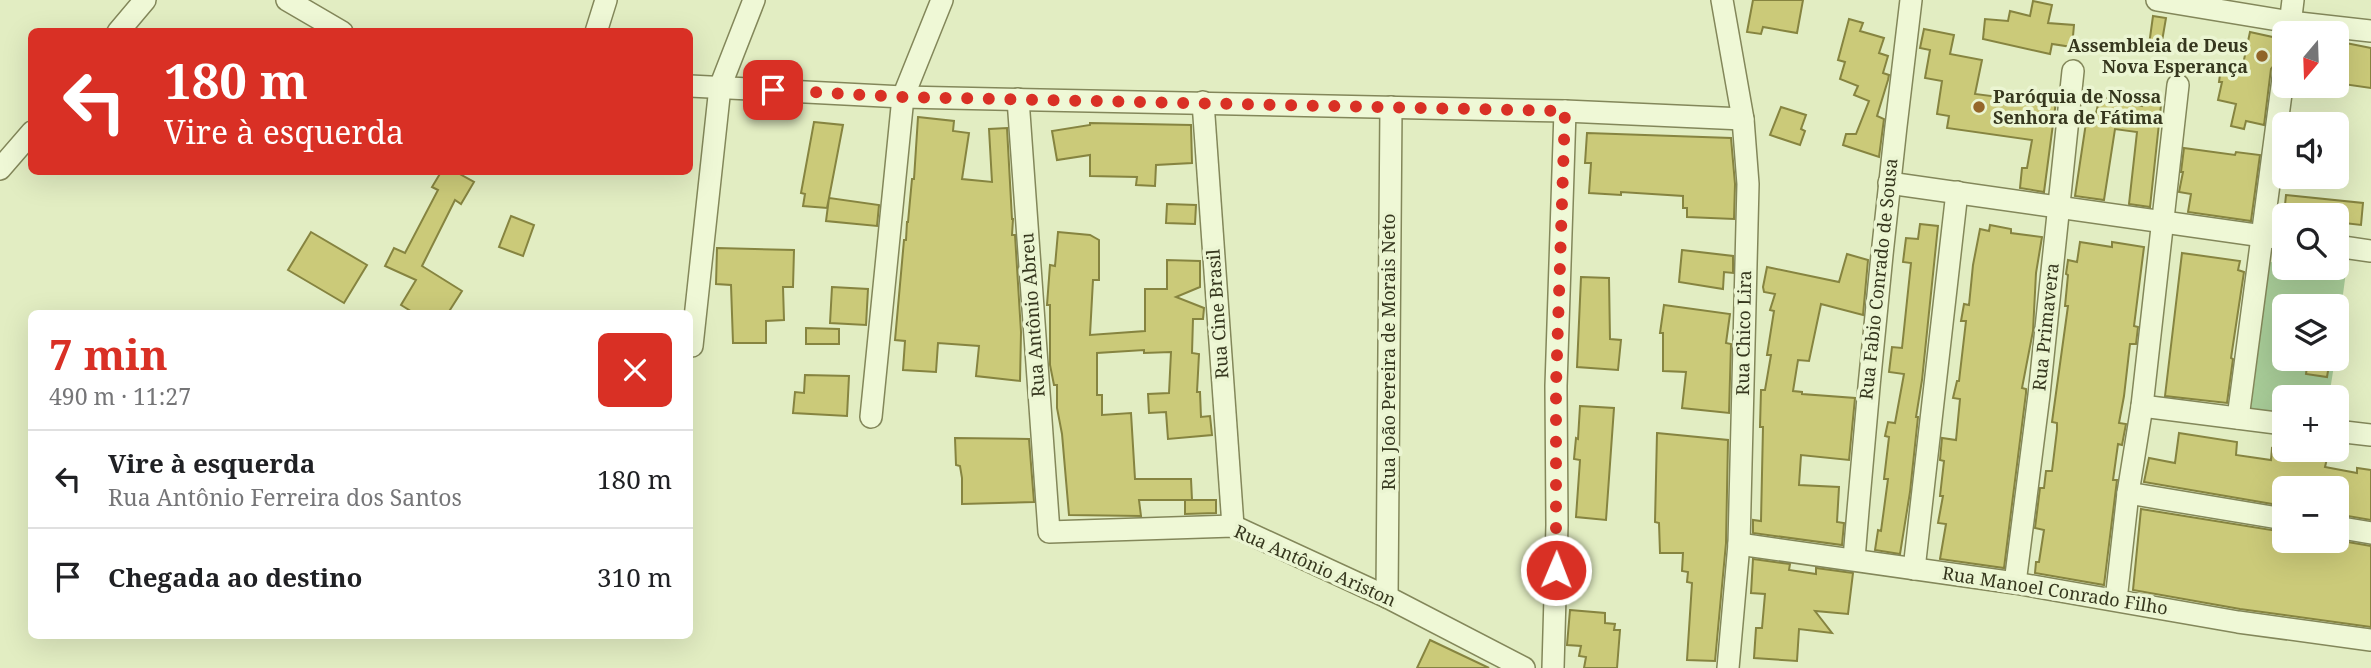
<!DOCTYPE html>
<html lang="pt">
<meta charset="utf-8">
<style>
body{margin:0;font-family:"Noto Serif",serif;background:#f6f6f6;color:#202124;height:100vh;display:flex;flex-direction:column;font-size:26px;white-space:nowrap}
*{box-sizing:border-box;margin:0}
p{font-size:23px;color:#757577}
.icon{flex:none;width:38px;height:38px;fill:none;stroke:currentColor;stroke-width:2;stroke-linecap:round;stroke-linejoin:round}
.map{position:relative;flex:1;overflow:hidden}
.side{position:absolute;left:28px;top:310px;width:665px;height:329px;display:flex;flex-direction:column;background:#fff;border-radius:10px;box-shadow:0 7px 28px #0002}
.side>*{flex:none}
.top-card{position:absolute;left:28px;top:28px;width:665px;height:147px;border-radius:10px;box-shadow:0 7px 28px #0002;background:#d93025;color:#fff;overflow:hidden}
.needle{width:46px;rotate:199deg}
.buttons{position:absolute;left:2272px;top:21px;display:grid;gap:14px}
.buttons a{display:grid;place-items:center;width:77px;height:77px;border-radius:10px;background:#fff;box-shadow:0 7px 28px #0002;font-size:35px}
.pin{position:absolute;display:grid;place-items:center;width:60px;height:60px;color:#fff;margin:-30px;border-radius:14px;box-shadow:0 4px 10px #0006}
.me{position:absolute;width:77px;margin:-38px;rotate:1deg;stroke-linejoin:round;filter:drop-shadow(0 0 5px #0008)}
.turn{display:flex;align-items:center;gap:24px;height:147px;padding:0 21px;font-size:32px}
.turn .icon{width:91px;height:91px;stroke-width:2.5}
.turn b{display:block;font-size:49px;line-height:60px}
.round{display:grid;place-items:center;flex:none;width:74px;height:74px;border-radius:10px;background:#f6f6f6}
.summary{display:flex;align-items:center;justify-content:space-between;height:119px;padding:0 21px}
h1{font-size:42px;font-weight:700;line-height:52px;color:#d93025}
ul{padding:0;list-style:none}
li{display:flex;align-items:center;gap:21px;height:98px;padding:0 21px;border-top:2px solid #e0e0e0}
li div{flex:1}
li b{display:block;font-size:26px}
li em{font-style:normal}
.map>svg:first-child{display:block}
.green{fill:#a7cb97}
.building{fill:#cbca79;stroke:#868440;stroke-width:2}
.lines{fill:none;stroke-linecap:round;stroke-linejoin:round}
.minor-casing{stroke:#83875a;stroke-width:24}
.minor{stroke:#eff8d6;stroke-width:21}
.route{stroke:#d93025;stroke-width:12;stroke-dasharray:0 21.6}
.poi-dot{fill:#95672a;stroke:#ebf5d2;stroke-width:2.5}
.labels{text-anchor:middle;stroke-width:7;stroke-linejoin:round;paint-order:stroke}
.poi-label{font-size:18px;font-weight:bold;fill:#36371e;stroke:#ebf5d2;text-anchor:end}
.street-label{font-size:18px;fill:#36371e;stroke:#ebf5d2}
</style>
<div class="map">
<svg width="2371" height="668" viewBox="0 0 2371 668">
<rect width="100%" height="100%" fill="#e2edc2"/>
<polygon class="green" points="2270,262 2284,263 2284,268 2315,268 2346,272 2336,346 2336,306 2284,306 2284,359 2335,359 2329,397 2284,397 2284,420 2250,415"/>
<g class="building">
<polygon points="1753,0 1803,0 1797,33 1763,27 1761,34 1747,32"/>
<polygon points="2033,1 2052,5 2048,23 2074,25 2072,47 2052,44 2050,54 1983,39 1985,19 2008,21 2010,11 2030,16"/>
<polygon points="2153,16 2166,18 2161,47 2149,45"/>
<polygon points="1849,19 1863,23 1860,31 1884,38 1879,53 1888,56 1883,73 1889,75 1888,80 1877,116 1884,119 1879,157 1843,145 1846,134 1856,134 1869,101 1854,95 1858,86 1840,79 1845,62 1838,60"/>
<polygon points="1924,29 1954,35 1950,54 1982,60 1975,94 2038,102 2040,91 2057,94 2044,192 2020,188 2022,168 2027,168 2032,140 1947,128 1949,116 1937,114 1942,81 1925,78 1930,50 1920,48"/>
<polygon points="2250,32 2277,38 2281,43 2278,60 2271,69 2264,125 2246,121 2244,129 2231,126 2236,104 2218,100 2222,82 2219,82 2221,67 2242,69"/>
<polygon points="2336,41 2371,48 2371,88 2336,83"/>
<polygon points="2100,97 2142,106 2143,103 2161,105 2150,207 2129,204 2137,132 2115,129 2104,200 2075,196 2087,116 2095,117"/>
<polygon points="1781,107 1806,115 1801,129 1805,131 1800,145 1770,135"/>
<polygon points="918,117 954,121 953,131 969,133 962,179 992,182 989,129 1007,128 1012,219 1013,219 1012,235 1015,235 1021,332 1020,381 976,376 979,346 938,343 936,372 903,370 905,341 895,340 904,240 906,240 907,222 908,222 912,179 914,179"/>
<polygon points="814,122 843,125 829,198 879,205 877,226 826,221 829,198 827,208 803,206 805,194 801,193"/>
<polygon points="1090,123 1191,125 1192,163 1156,165 1155,186 1136,185 1137,177 1090,176 1090,155 1057,160 1052,131 1090,125"/>
<polygon points="1587,133 1731,138 1735,184 1734,219 1687,217 1687,208 1683,208 1683,196 1621,192 1621,195 1589,193 1591,163 1585,163"/>
<polygon points="2184,148 2235,155 2236,152 2260,155 2251,221 2188,212 2191,194 2179,192 2183,172 2181,172"/>
<polygon points="441,172 456,172 474,182 461,204 455,200 422,266 462,291 448,313 414,313 401,305 416,280 385,266 394,248 405,253 438,190 432,187"/>
<polygon points="2286,195 2363,203 2361,225 2336,222 2336,215 2284,215"/>
<polygon points="1167,204 1196,205 1195,224 1166,223"/>
<polygon points="511,216 534,225 523,256 499,247"/>
<polygon points="1920,224 1938,226 1922,380 1916,417 1918,417 1910,492 1900,554 1875,550 1878,530 1881,531 1888,479 1884,479 1889,437 1885,436 1888,422 1895,423 1904,374 1889,372 1892,347 1902,348 1911,263 1903,262 1906,238 1918,239"/>
<polygon points="1990,225 2011,229 2011,233 2042,237 2036,273 2033,331 2022,388 2026,389 2026,393 2004,568 1940,559 1946,524 1938,523 1943,496 1940,496 1944,461 1940,460 1942,438 1956,440 1960,399 1953,398 1957,381 1959,381 1966,321 1961,321 1964,304 1969,305 1973,265 1980,229 1989,231"/>
<polygon points="311,232 367,265 344,303 288,270"/>
<polygon points="1058,232 1090,235 1099,240 1099,280 1093,280 1090,335 1145,331 1145,289 1167,289 1167,260 1200,261 1200,287 1176,297 1204,308 1203,319 1193,319 1192,353 1199,354 1197,392 1200,392 1201,417 1210,416 1212,435 1168,439 1166,412 1149,413 1148,394 1169,393 1171,352 1144,353 1144,350 1097,353 1097,395 1102,395 1102,415 1131,413 1135,479 1191,479 1192,500 1139,500 1141,516 1069,515 1062,434 1057,408 1057,385 1054,385 1050,365 1050,305 1047,305 1050,265 1055,266"/>
<polygon points="2080,242 2112,247 2112,242 2144,247 2134,326 2138,327 2136,344 2130,344 2124,396 2119,423 2126,424 2122,445 2118,444 2113,480 2117,480 2104,585 2035,573 2036,562 2039,562 2044,530 2035,528 2040,488 2044,488 2046,471 2052,471 2057,430 2057,423 2052,422 2068,306 2065,306 2068,275 2066,274 2068,260 2077,262"/>
<polygon points="717,248 794,250 793,287 783,287 784,320 766,321 766,343 733,343 731,285 716,284"/>
<polygon points="1682,250 1733,256 1733,273 1724,272 1723,289 1679,282"/>
<polygon points="2182,253 2240,261 2238,270 2244,272 2231,358 2233,359 2227,403 2165,396"/>
<polygon points="1847,254 1868,260 1863,315 1821,304 1809,361 1798,360 1793,391 1802,392 1802,394 1855,398 1849,460 1801,455 1799,485 1839,487 1837,522 1844,523 1842,545 1753,533 1753,520 1761,521 1763,427 1760,427 1761,390 1765,390 1771,355 1767,355 1774,311 1770,310 1775,294 1764,292 1763,287 1767,267 1839,282"/>
<polygon points="1581,277 1609,278 1610,339 1621,340 1618,370 1577,367"/>
<polygon points="832,287 868,289 866,325 830,323"/>
<polygon points="1664,305 1730,314 1726,343 1731,344 1729,413 1682,408 1686,372 1663,371 1663,333 1660,333"/>
<polygon points="806,328 839,329 839,344 806,344"/>
<polygon points="2308,359 2330,359 2327,377 2306,374"/>
<polygon points="805,375 849,376 847,416 793,413 795,392 804,393"/>
<polygon points="1580,406 1614,408 1606,520 1576,517 1580,460 1574,459 1576,438 1578,439"/>
<polygon points="1657,433 1728,440 1726,543 1715,661 1687,660 1692,583 1687,582 1688,572 1682,571 1683,553 1660,553 1659,523 1655,522"/>
<polygon points="2179,433 2237,442 2236,455 2271,460 2272,448 2307,455 2307,450 2329,450 2325,467 2357,473 2357,468 2371,470 2371,520 2336,514 2336,488 2284,488 2284,506 2144,482 2149,458 2175,463"/>
<polygon points="955,438 1029,439 1034,502 962,504 962,478 960,466 956,465"/>
<polygon points="1185,500 1216,500 1216,513 1185,514"/>
<polygon points="2141,509 2284,532 2284,541 2336,540 2371,546 2371,627 2240,609 2133,590"/>
<polygon points="1753,559 1790,564 1789,570 1816,574 1816,568 1853,573 1848,614 1815,611 1832,633 1799,629 1797,661 1754,658 1756,628 1762,628 1765,594 1751,593"/>
<polygon points="1570,610 1605,613 1605,623 1615,624 1614,630 1620,630 1617,668 1584,668 1586,657 1579,656 1581,646 1567,645"/>
<polygon points="1430,640 1489,668 1417,668"/>
</g>
<g class="lines">
<g class="minor-casing">
<g id="minor">
<polyline points="287,0 342,32"/>
<polyline points="1722,0 1743,119 1748,184 1739,544 1728,668"/>
<polyline points="2157,0 2290,22 2371,31"/>
<polyline points="118,32 145,0"/>
<polyline points="596,32 606,0"/>
<polyline points="2289,33 2293,0"/>
<polyline points="690,86 903,97 1565,111 1743,119"/>
<polyline points="1018,99 1049,532 1233,526 1387,597 1524,668"/>
<polyline points="1203,102 1233,526"/>
<polyline points="0,169 32,132"/>
<polyline points="1889,183 2284,239"/>
<polyline points="2336,246 2371,251"/>
<polyline points="692,346 720,87 754,0"/>
<polyline points="2142,406 2284,424"/>
<polyline points="871,417 903,97 942,0"/>
<polyline points="2238,418 2284,71"/>
<polyline points="2336,431 2371,435"/>
<polyline points="2128,493 2284,519"/>
<polyline points="2336,527 2371,533"/>
<polyline points="1739,544 2015,583 2238,622 2371,640"/>
<path d="M 1854,559 C 1869,372 1888,186 1911,0"/>
<polyline points="1914,569 1957,192"/>
<polyline points="2015,583 2039,395 2073,71"/>
<polyline points="1387,597 1391,107"/>
<polyline points="2116,600 2128,493 2142,406 2178,85"/>
<polyline points="1553,668 1557,525 1556,386 1565,111"/>
</g>
</g>
<use href="#minor" class="minor"/>
</g>
<g class="lines">
<polyline class="route" points="773,90 903,97 1565,111 1556,386 1556,570"/>
</g>
<g class="poi-dot">
<circle cx="2262" cy="56" r="7"/>
<circle cx="1979" cy="107" r="7"/>
</g>
<g class="labels">
<g class="poi-label">
<text x="2248" y="52">Assembleia de Deus<tspan x="2248" dy="21">Nova Esperança</tspan></text>
<text x="1993" y="103" text-anchor="start">Paróquia de Nossa<tspan x="1993" dy="21">Senhora de Fátima</tspan></text>
</g>
<g class="street-label">
<text transform="translate(1879 279) rotate(-84)" y="6">Rua Fabio Conrado de Sousa</text>
<text transform="translate(1218 314) rotate(-94)" y="6">Rua Cine Brasil</text>
<text transform="translate(1033 315) rotate(-94)" y="6">Rua Antônio Abreu</text>
<text transform="translate(2046 327) rotate(-84)" y="6">Rua Primavera</text>
<text transform="translate(1744 333) rotate(-89)" y="6">Rua Chico Lira</text>
<text transform="translate(1389 352) rotate(-90)" y="6">Rua João Pereira de Morais Neto</text>
<text transform="translate(1315 566) rotate(24)" y="6">Rua Antônio Ariston</text>
<text transform="translate(2055 591) rotate(9)" y="6">Rua Manoel Conrado Filho</text>
</g>
</g>
</svg>
<div class="buttons">
<a><svg class="needle" viewBox="-14 -14 28 28"><path d="M0-13l5 13h-10z" fill="#e53935"/><path d="M0 13l5-13h-10z" fill="#757577"/></svg></a>
<a><svg class="icon" aria-label="sound" viewBox="0 0 24 24"><path d="M4 9h4l5-4v14l-5-4H4zM17 9q2 3 0 6"/></svg></a>
<a><svg class="icon" aria-label="search" viewBox="0 0 24 24"><circle cx="10" cy="10" r="6"/><path d="M15 15l6 6"/></svg></a>
<a><svg class="icon" aria-label="layers" viewBox="0 0 24 24"><path d="M12 4l9 5-9 5-9-5zM3 14l9 5 9-5"/></svg></a>
<a>+</a>
<a>−</a>
</div>
<div class="pin" style="left:773px;top:90px;background:#d93025"><svg class="icon" aria-label="arrive" viewBox="0 0 24 24"><path d="M6 21V4h12l-3 4 3 4H6"/></svg></div>
<svg class="me" style="left:1556px;top:570px" viewBox="-20 -20 40 40"><circle r="17" fill="#d93025" stroke="#fff" stroke-width="3"/><path d="M0-11L8 9 0 5-8 9z" fill="#fff"/></svg>
<div class="top-card">
<div class="turn"><svg class="icon" aria-label="left" viewBox="0 0 24 24"><path d="M17 20v-9H6M10 6l-5 5 5 5"/></svg><div><b>180 m</b>Vire à esquerda</div></div>
</div>
<section class="side">
<div class="summary"><div><h1>7 min</h1><p>490 m · 11:27</p></div><a class="round" style="background:#d93025;color:#fff"><svg class="icon" aria-label="close" viewBox="0 0 24 24"><path d="M6 6l12 12M18 6L6 18"/></svg></a></div>
<ul>
<li><svg class="icon" aria-label="left" viewBox="0 0 24 24"><path d="M17 20v-9H6M10 6l-5 5 5 5"/></svg><div><b>Vire à esquerda</b><p>Rua Antônio Ferreira dos Santos</p></div><em>180 m</em></li>
<li><svg class="icon" aria-label="arrive" viewBox="0 0 24 24"><path d="M6 21V4h12l-3 4 3 4H6"/></svg><div><b>Chegada ao destino</b></div><em>310 m</em></li>
</ul>
</section>
</div>
